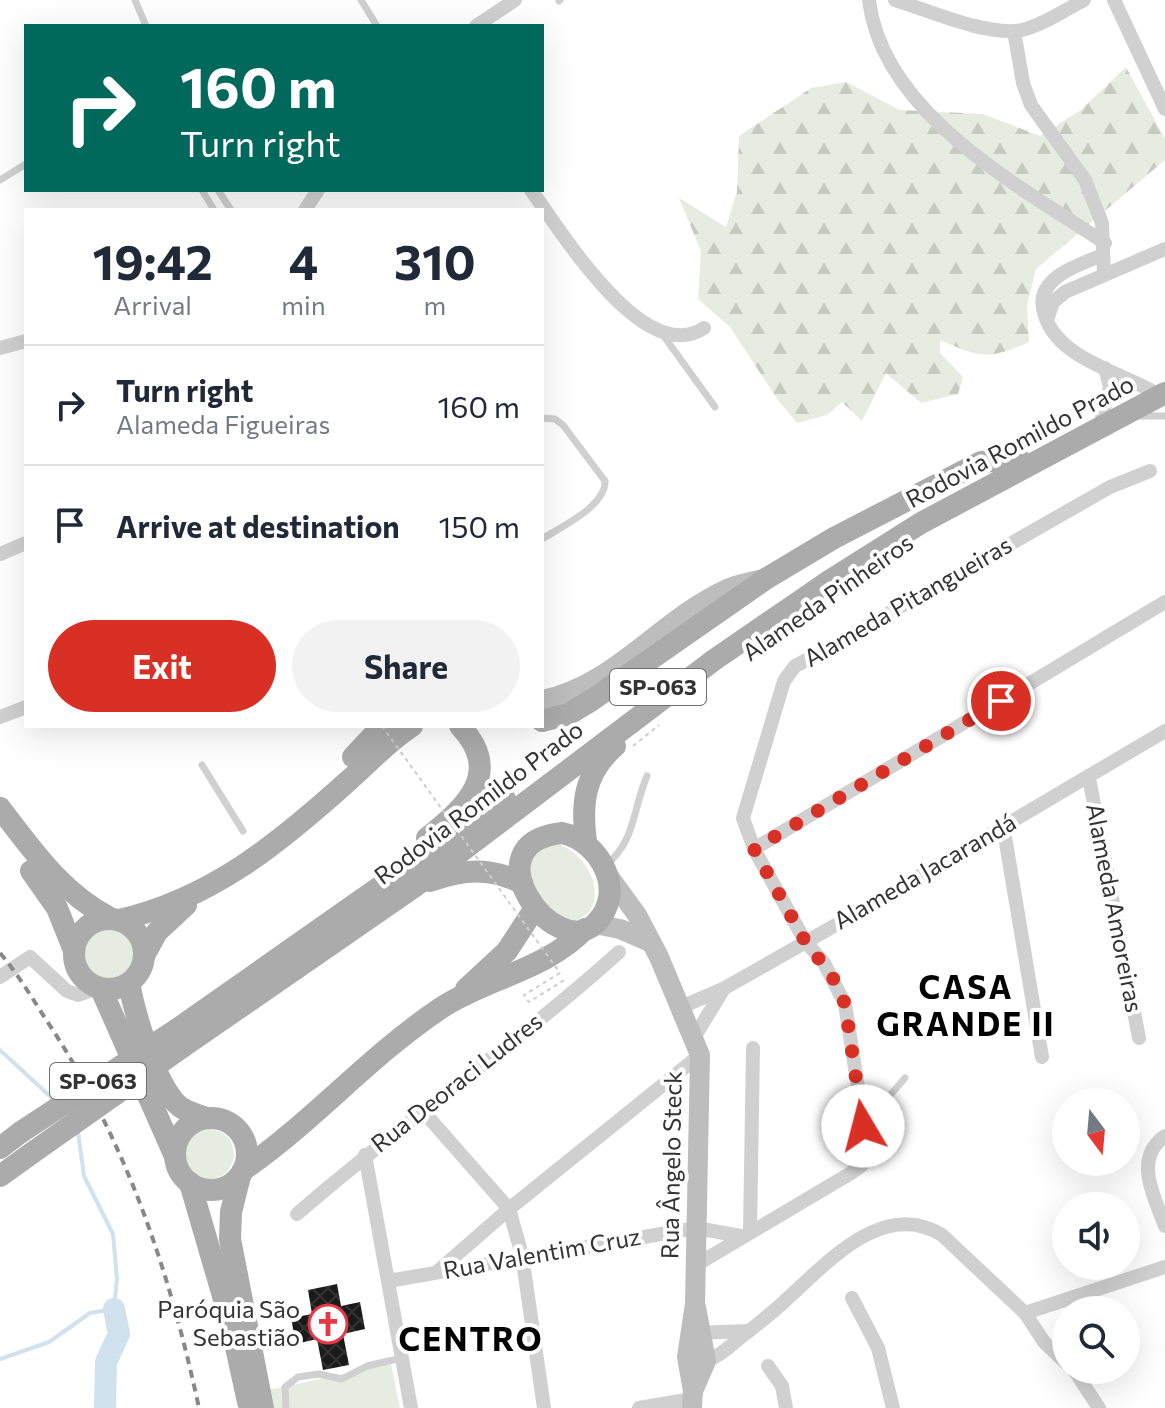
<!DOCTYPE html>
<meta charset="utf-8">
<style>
body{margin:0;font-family:Commissioner,sans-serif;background:#f2f2f3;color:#1f2937;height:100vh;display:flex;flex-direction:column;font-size:30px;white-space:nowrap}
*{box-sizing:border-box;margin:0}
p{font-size:26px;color:#747a83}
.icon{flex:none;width:44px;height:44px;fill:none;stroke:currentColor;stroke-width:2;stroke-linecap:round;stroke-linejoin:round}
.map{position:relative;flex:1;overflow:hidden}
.sheet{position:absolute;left:24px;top:208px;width:520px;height:520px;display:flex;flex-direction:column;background:#fff;border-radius:0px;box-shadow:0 8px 32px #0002}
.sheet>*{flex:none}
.banner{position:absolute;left:24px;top:24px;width:520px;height:168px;border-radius:0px;box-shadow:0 8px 32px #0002;background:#00695c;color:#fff;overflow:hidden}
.needle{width:52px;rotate:164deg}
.fabs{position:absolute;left:1052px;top:1088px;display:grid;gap:16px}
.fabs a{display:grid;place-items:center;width:88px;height:88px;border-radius:50%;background:#fff;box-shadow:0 8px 32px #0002;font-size:40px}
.pin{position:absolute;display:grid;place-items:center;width:68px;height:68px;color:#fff;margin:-34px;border:4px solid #fff;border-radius:50%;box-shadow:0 2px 8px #0007}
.me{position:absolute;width:88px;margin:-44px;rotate:352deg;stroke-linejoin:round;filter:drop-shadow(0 0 6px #0008)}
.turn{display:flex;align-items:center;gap:28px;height:168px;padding:0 24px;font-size:36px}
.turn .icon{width:104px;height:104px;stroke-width:2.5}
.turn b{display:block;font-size:56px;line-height:68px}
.eta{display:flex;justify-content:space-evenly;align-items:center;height:136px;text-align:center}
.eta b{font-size:48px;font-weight:700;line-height:56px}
.action{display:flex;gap:16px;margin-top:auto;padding:16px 24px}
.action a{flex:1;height:92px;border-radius:48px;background:#d93025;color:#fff;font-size:32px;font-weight:700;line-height:92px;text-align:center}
.action a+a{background:#f2f2f3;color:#1f2937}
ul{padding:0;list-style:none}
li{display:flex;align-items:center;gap:24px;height:120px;padding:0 24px;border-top:2px solid #e0e1e3}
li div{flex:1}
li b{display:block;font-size:30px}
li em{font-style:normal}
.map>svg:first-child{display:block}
.green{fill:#e6ecdf}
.forest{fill:url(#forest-firs)}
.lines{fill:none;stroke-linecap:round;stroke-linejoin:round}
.stream{stroke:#cfe2ee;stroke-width:4}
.river{stroke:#cfe2ee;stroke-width:22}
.building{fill:url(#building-cross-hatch)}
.path{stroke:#cdcdcd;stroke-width:2;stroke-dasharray:4 4;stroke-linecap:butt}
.lane{stroke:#d0d0d0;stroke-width:7}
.street{stroke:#d0d0d0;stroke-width:14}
.secondary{stroke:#bdbdbd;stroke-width:20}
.primary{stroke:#ababab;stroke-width:22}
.rail{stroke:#888;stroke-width:4;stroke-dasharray:8 6;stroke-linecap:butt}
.path-bridge{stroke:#cdcdcd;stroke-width:2;stroke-dasharray:4 4;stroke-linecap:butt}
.primary-bridge{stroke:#ababab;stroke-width:22}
.route{stroke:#d93025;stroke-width:14;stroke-dasharray:0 25.2}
.labels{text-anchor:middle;stroke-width:8;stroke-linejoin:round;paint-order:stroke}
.shield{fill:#fff;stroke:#707070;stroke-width:2}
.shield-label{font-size:22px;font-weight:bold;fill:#333}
.street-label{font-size:24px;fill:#333;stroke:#fff}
.poi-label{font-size:24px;fill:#333;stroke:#fff;text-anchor:end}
.district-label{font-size:32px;font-weight:bold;letter-spacing:2px;fill:#000;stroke:#fff}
</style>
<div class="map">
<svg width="1165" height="1408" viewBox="0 0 1165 1408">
<defs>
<pattern id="forest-firs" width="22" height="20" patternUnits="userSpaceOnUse" patternTransform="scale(2)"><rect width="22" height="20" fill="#e6ecdf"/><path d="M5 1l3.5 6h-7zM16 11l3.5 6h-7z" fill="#c6cbc0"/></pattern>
<pattern id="building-cross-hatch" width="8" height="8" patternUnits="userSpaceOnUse" patternTransform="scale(2)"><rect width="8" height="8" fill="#1a1a1a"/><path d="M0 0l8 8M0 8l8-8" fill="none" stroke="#333"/></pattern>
</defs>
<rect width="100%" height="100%" fill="#fff"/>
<g class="green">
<path d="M 557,844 C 591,853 615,911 571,922 L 541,907 L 527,865 L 538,849 Z"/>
<circle cx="108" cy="955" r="27"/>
<circle cx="209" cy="1154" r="25"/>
<polygon points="391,1364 400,1408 270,1408 268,1390"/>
</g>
<path class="forest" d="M 1126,67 L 1165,139 L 1165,160 L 1036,269 L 1027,306 L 1029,342 C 989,360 980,358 940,340 L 940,353 L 963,377 L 958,394 L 921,403 L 886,373 L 862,421 L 842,402 L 827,415 L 797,423 L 778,400 L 730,327 L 698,299 L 701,251 L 679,198 L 726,227 L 737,192 L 739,136 L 811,88 L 846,82 L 900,110 L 983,114 L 1040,136 L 1081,110 Z"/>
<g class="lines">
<g class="stream">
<polyline points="0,1050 54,1100"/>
<polyline points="0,1359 49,1342 90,1313 114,1309 117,1279 113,1234 84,1176 78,1132"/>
</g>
<polyline class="river" points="105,1408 106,1362 119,1334 114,1309"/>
</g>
<polygon class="building" points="337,1284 341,1306 360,1302 365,1329 343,1334 349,1365 323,1370 317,1339 296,1344 291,1318 312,1314 308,1290"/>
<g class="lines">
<g class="path">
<polyline points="633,746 659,725"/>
<polyline points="560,973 524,995 529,1002 566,979"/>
</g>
<g class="lane">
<polyline points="135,0 146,26"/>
<polyline points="361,0 377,26"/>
<polyline points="559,1 560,0"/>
<polyline points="0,180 26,164"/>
<polyline points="202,190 214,210"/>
<polyline points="218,190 231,210"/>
<polyline points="663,335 715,407"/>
<polyline points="1140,416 1165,416"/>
<path d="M 542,418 L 555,419 L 563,425 L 605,481 C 606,506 561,527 542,539"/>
<polyline points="202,765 243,831"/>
<path d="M 605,866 C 636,841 632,811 647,776"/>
<polyline points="865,1124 905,1078"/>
<polyline points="402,1352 439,1345"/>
<polyline points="286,1408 285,1387 298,1377 319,1374 342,1379 367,1366 402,1358"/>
</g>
<g class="street">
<path d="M 869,0 C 882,113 1019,186 1105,243"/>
<path d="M 895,0 C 928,10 988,37 1022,30 C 1043,25 1065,10 1084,0"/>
<polyline points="1114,0 1165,109"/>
<polyline points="476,26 515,0"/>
<polyline points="1014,31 1023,83 1031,105 1085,180 1102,223 1104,274"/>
<path d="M 531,190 C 561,231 644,368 704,328"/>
<polyline points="305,210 318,190"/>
<path d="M 1103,255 C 1081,264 1037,277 1043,308 C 1051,356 1115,370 1152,391"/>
<polyline points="1047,320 1053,302 1065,292 1165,249"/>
<polyline points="0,348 26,341"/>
<polyline points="1102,415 1110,387 1105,368"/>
<polyline points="0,554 26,543"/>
<polyline points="0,717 26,707"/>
<polyline points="1089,778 1139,1038"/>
<polyline points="1003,825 1042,1057"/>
<polyline points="754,849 1165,602"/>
<polyline points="0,977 30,957 67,991 78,995 98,988"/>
<polyline points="681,1007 723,989 855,914 1165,731"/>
<polyline points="695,1036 723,990"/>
<polyline points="422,1110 509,1209 522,1255 544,1408"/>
<path d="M 1165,1136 C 1133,1158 1154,1196 1165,1226"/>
<polyline points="365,1155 411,1408"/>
<path d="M 297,1214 C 401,1123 516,1045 619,952"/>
<polyline points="750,1231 753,1048"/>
<polyline points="696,1265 851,1173 862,1165 868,1151 845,1004 824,963 805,941 754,849 743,818 784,681 795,666 814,656 1110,487 1150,471"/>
<polyline points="438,1271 509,1209 700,1055"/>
<polyline points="388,1281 696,1228 741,1236"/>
<polyline points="852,1298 878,1348 893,1408"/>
<polyline points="1025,1313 1165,1267"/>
<polyline points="694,1333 749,1331"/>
<path d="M 699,1361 C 715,1361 729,1347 741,1337 C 758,1324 774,1312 789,1297 C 829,1261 884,1199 942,1235 L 1025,1313 L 1044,1342 L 1066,1363"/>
<polyline points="768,1366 782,1386 786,1408"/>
<polyline points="1074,1370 1099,1408"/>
<polyline points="639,1408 692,1399"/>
</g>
<g class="secondary">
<path d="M 542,700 C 614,686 661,619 727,589 C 738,584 751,582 763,579"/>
<polyline points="608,875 637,915 659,957 700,1055 695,1304 687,1357 693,1391 692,1408"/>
<polyline points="595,924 620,929 650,942"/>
<polyline points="693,1391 706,1361 696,1307"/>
</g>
<g class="primary">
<polyline points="542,721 569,714 592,700 767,578 834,538 981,462 1019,459"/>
<polyline points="353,757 382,726"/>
<path d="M 0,808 C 33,851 61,892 110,918"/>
<path d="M 562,833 C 600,841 628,892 595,924 C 554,962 468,843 562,833 Z"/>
<path d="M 427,838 C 466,807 504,773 460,726"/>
<path d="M 586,842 C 581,804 584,773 615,746"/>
<polyline points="31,871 57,908 73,948"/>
<path d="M 430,881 C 463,869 490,867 522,883"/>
<circle cx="109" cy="954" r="35"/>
<path d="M 119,920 C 211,899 278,844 347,782 C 369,763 387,742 412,726"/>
<polyline points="145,954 157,932 186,905"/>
<path d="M 129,983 C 135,1015 153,1076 174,1101 C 182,1111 195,1114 207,1118"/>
<polyline points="101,989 174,1154"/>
<polyline points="466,989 507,951 535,908"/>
<polyline points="176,1030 505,799"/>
<polyline points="181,1048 414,887 714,660 829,581 921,523 1165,393"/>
<circle cx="211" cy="1154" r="36"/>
<polyline points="0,1148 21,1132"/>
<path d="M 243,1170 C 314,1121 369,1056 441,1008 C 487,978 546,970 585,929"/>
<polyline points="0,1176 32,1153"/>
<polyline points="240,1176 231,1212 230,1239 263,1408"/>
<polyline points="190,1183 230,1320 248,1402"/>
</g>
<path class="rail" d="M 0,953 C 17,973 31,996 45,1018 C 125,1138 169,1268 199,1408"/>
<polyline class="path-bridge" points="382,726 560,973"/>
<g class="primary-bridge">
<polyline points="21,1132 176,1030"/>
<polyline points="32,1153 181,1048"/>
</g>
</g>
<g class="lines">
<polyline class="route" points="863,1126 845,1004 832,976 805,941 754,849 1001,701"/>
</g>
<defs>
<g id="church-ring" transform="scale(2)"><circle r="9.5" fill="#fff" stroke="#e63946" stroke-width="1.5"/><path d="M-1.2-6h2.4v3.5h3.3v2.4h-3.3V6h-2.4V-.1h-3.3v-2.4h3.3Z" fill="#e63946"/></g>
</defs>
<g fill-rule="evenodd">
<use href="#church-ring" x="328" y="1324"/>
</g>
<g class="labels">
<g class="shield">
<rect x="610" y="669" width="96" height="36" rx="6"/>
<rect x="50" y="1063" width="96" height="36" rx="6"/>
</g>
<g class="shield-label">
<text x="658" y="695">SP-063</text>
<text x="98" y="1089">SP-063</text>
</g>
<g class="street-label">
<text transform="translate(1020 442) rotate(-28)" y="8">Rodovia Romildo Prado</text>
<text transform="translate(828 598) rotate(-35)" y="8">Alameda Pinheiros</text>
<text transform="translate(908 602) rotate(-30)" y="8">Alameda Pitangueiras</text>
<text transform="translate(479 803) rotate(-37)" y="8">Rodovia Romildo Prado</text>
<text transform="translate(925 872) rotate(-30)" y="8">Alameda Jacarandá</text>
<text transform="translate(1114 908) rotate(79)" y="8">Alameda Amoreiras</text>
<text transform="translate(457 1083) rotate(-38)" y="8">Rua Deoraci Ludres</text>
<text transform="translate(672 1165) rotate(-89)" y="8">Rua Ângelo Steck</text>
<text transform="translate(542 1254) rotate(-10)" y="8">Rua Valentim Cruz</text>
</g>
<g class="poi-label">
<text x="300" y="1318">Paróquia São<tspan x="300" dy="28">Sebastião</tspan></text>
</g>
<g class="district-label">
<text x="966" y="999">CASA<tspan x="966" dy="37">GRANDE II</tspan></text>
<text x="471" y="1351">CENTRO</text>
</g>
</g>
</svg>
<div class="fabs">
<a><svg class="needle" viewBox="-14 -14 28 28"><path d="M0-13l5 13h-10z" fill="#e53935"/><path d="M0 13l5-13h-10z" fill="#747a83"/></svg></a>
<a><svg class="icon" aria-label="sound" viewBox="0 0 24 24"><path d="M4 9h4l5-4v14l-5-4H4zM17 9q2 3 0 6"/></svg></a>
<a><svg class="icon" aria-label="search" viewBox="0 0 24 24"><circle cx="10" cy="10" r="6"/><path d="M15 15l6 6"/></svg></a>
</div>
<div class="pin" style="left:1001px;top:701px;background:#d93025"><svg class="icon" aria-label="arrive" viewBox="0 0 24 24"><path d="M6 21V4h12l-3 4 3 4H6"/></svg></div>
<svg class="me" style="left:863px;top:1126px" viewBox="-20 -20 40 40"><circle r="19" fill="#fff"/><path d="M0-13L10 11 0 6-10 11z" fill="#d93025"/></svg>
<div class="banner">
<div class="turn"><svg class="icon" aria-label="right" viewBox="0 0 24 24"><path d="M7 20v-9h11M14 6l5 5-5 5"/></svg><div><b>160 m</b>Turn right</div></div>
</div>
<section class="sheet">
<div class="eta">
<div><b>19:42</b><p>Arrival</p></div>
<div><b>4</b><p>min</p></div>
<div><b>310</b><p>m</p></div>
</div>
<ul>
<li><svg class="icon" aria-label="right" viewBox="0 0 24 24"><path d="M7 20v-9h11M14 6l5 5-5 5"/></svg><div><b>Turn right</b><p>Alameda Figueiras</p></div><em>160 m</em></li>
<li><svg class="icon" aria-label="arrive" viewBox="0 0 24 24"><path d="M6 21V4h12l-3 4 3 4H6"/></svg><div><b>Arrive at destination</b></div><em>150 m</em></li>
</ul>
<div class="action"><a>Exit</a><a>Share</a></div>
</section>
</div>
